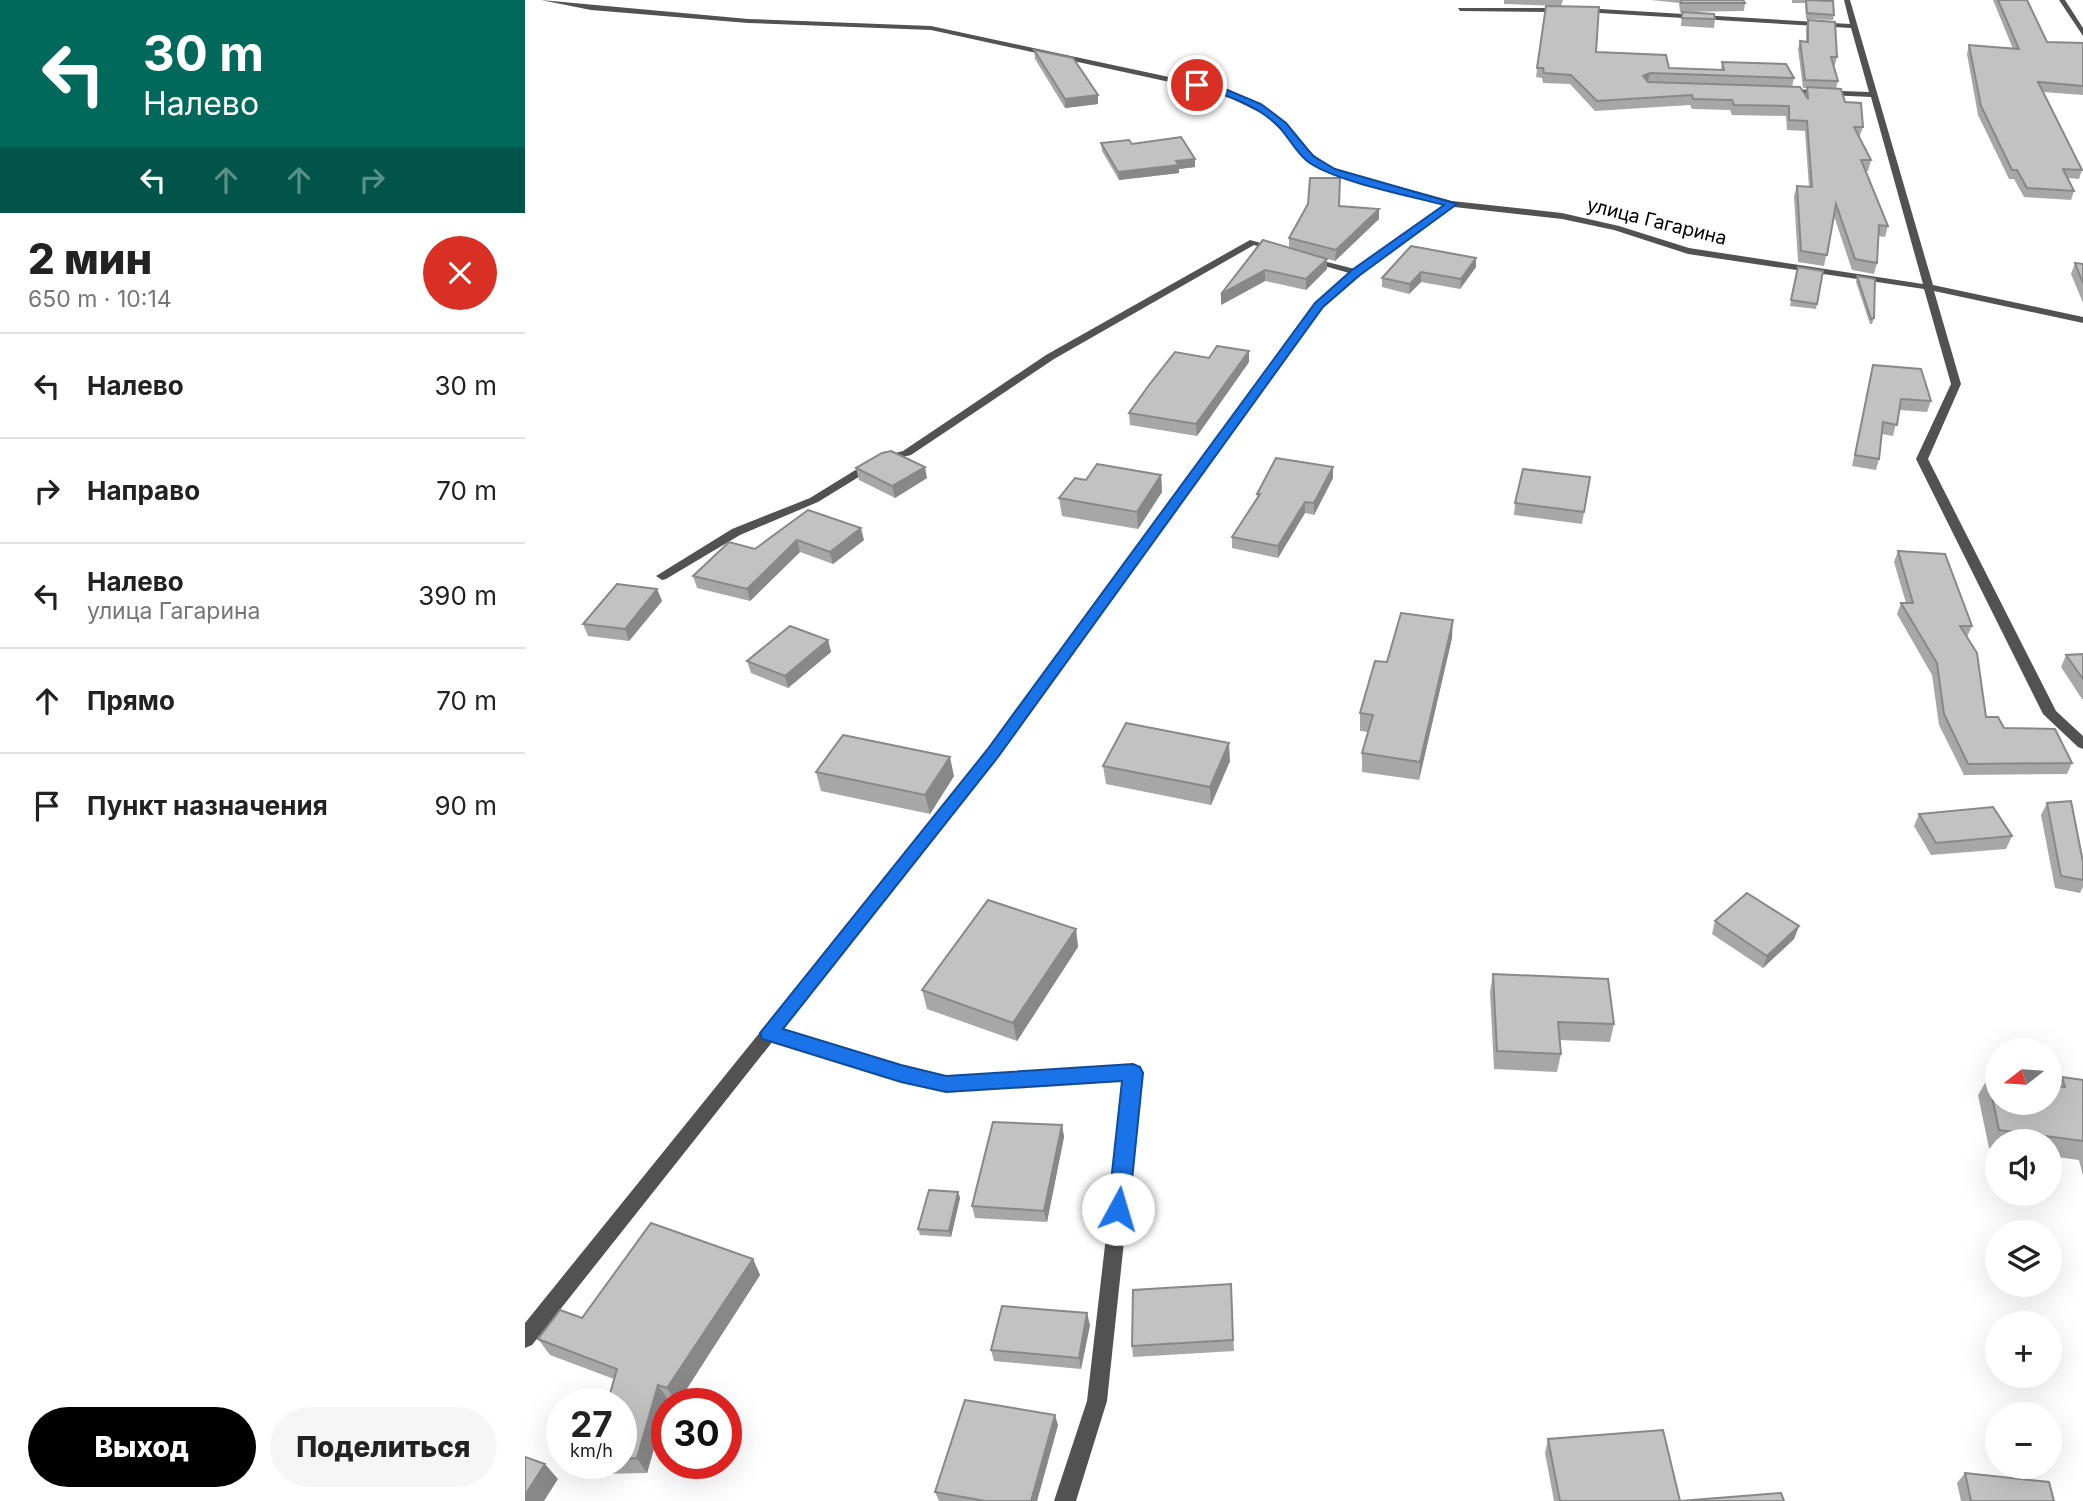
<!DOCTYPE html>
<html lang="ru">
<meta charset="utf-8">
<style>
body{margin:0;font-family:Inter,sans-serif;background:#f6f6f6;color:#222;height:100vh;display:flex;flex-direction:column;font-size:26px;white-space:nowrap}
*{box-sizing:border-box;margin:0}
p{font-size:23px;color:#767676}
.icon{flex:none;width:38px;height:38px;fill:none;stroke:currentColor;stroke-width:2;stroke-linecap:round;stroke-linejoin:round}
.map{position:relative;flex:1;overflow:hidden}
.drawer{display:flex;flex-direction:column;background:#fff;width:525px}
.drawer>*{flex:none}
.hud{background:#00695c;color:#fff;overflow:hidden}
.needle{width:46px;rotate:253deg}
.fabs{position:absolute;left:1460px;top:1038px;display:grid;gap:14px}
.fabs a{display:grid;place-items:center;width:77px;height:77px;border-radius:50%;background:#fff;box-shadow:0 7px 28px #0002;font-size:35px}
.speed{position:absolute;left:21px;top:1388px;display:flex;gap:14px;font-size:35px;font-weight:700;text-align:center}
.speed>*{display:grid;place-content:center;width:91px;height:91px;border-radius:50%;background:#fff;box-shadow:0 7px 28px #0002;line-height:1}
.speed small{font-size:18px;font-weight:400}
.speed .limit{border:10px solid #d22;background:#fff;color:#111}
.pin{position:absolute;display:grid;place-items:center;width:60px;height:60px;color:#fff;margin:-30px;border:4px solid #fff;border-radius:50%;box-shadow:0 2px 7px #0007}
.me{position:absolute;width:77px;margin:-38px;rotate:6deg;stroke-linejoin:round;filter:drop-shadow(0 0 5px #0008)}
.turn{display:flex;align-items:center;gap:24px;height:147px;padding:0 28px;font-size:32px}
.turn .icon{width:91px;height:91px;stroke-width:2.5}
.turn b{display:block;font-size:49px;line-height:60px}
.lanes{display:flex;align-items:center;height:66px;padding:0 28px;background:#0003;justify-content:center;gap:35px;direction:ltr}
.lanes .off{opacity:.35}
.round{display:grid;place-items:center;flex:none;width:74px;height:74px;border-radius:37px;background:#f6f6f6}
.overview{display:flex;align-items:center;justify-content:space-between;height:119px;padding:0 28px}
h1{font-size:42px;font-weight:800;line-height:52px}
.action{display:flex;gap:14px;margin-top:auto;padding:14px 28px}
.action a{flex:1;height:80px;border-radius:42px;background:#000;color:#fff;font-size:28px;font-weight:800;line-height:80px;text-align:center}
.action a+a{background:#f6f6f6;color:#222}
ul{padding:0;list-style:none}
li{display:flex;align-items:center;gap:21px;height:105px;padding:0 28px;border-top:2px solid #e0e0e0}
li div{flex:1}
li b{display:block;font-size:26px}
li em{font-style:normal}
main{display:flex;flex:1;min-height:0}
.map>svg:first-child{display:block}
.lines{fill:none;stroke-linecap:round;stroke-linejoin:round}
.street{fill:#525252;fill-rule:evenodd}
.wall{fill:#a7a7a7}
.shaded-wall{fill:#888}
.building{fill:#c2c2c2;stroke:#888;stroke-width:2}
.route{fill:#1a73e8;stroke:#114b97;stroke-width:2}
.labels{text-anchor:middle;stroke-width:6;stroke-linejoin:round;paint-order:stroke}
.far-street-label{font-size:19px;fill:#000;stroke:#fff}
</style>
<main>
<section class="drawer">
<div class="hud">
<div class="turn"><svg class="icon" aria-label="left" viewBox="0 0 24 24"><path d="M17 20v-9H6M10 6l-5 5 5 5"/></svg><div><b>30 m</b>Налево</div></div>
<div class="lanes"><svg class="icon" aria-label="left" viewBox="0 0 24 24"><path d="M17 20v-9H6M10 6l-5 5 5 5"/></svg><svg class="icon off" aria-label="ahead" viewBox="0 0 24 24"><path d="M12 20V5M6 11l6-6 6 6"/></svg><svg class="icon off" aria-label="ahead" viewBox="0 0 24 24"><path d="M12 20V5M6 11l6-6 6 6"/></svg><svg class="icon off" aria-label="right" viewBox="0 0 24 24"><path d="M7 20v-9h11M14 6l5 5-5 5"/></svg></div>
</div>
<div class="overview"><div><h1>2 мин</h1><p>650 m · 10:14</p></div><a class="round" style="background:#d93025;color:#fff"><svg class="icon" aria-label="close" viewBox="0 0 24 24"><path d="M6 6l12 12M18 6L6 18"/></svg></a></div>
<ul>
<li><svg class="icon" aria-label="left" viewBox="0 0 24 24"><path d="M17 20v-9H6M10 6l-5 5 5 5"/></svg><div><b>Налево</b></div><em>30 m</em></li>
<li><svg class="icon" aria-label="right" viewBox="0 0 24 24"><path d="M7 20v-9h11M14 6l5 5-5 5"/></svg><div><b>Направо</b></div><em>70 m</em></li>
<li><svg class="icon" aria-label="left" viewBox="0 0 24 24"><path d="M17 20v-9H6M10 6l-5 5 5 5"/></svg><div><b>Налево</b><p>улица Гагарина</p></div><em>390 m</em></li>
<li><svg class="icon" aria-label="ahead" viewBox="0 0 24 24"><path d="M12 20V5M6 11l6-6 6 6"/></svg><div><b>Прямо</b></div><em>70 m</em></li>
<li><svg class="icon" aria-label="arrive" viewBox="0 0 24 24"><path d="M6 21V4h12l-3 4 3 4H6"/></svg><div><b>Пункт назначения</b></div><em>90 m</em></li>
</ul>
<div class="action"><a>Выход</a><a>Поделиться</a></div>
</section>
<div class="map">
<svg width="1558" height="1501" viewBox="0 0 1558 1501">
<rect width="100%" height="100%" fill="#fff"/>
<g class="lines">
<g class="street">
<polygon points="16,0 223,19 406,26 700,89 747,113 789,155 809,169 927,201 1037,213 1094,226 1164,248 1398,284 1346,97 1261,93 1257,91 1261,89 1344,92 1326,28 1058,12 1055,10 1058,8 1325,24 1319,0 1325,0 1408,285 1558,317 1558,323 1409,291 1436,384 1403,459 1531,711 1558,736 1558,749 1553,747 1518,714 1391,459 1426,384 1399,289 1163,254 1089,230 1037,219 929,207 834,274 797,307 473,756 256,1030 375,1067 421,1077 608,1066 614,1068 617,1073 582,1401 551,1501 529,1501 562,1401 599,1081 421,1091 375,1081 248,1041 7,1345 0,1348 0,1323 463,750 791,303 824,273 782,261 782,257 830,269 920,205 803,173 783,158 742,116 695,93 406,30 223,23 66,10"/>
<polygon points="1534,0 1540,0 1558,28 1558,36"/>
<polygon points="933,8 1037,8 1040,10 1037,12 935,11"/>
<polygon points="725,240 757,249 752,252 729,245 529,359 386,455 358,462 293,502 215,535 141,579 137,580 131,576 207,529 285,498 350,458 378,451 521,355"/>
</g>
</g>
<g class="wall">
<polygon points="976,0 1038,0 1036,6 979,4 979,0"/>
<polygon points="1126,0 1218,0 1220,3 1219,11 1155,12 1154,3"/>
<polygon points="1267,0 1305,0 1309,15 1308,20 1281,19 1280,3 1267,3"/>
<polygon points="1468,0 1502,0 1522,42 1558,43 1558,95 1518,92 1557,170 1554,179 1543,178 1549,191 1546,200 1499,197 1489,179 1484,179 1453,115 1442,54 1444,45 1488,49"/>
<polygon points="1021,6 1071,52 1144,68 1196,70 1197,62 1269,78 1267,87 1280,95 1282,88 1278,88 1273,49 1275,41 1281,42 1281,28 1283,20 1312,57 1310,65 1308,65 1313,81 1311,89 1338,127 1334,138 1346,160 1343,171 1340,171 1363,226 1360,237 1353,236 1352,263 1349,274 1327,270 1309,216 1299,266 1273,262 1269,196 1272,186 1284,187 1280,131 1262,130 1261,116 1207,115 1205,110 1167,109 1165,105 1070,111 1045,84 1018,83 1017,78 1011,77"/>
<polygon points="1157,12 1190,19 1189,28 1156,26"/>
<polygon points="509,50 573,95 573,104 540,108 510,59"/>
<polygon points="576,143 607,144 670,167 654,169 654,173 594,180 577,151"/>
<polygon points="814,206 854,209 854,219 810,261 788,255 802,259 802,269 781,290 740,281 696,305 764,248 764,238"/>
<polygon points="951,258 951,267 935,289 896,282 884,294 857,287 857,278"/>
<polygon points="1550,263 1558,264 1558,303 1546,274"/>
<polygon points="1273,267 1298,271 1291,309 1265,306"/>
<polygon points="1332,276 1349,318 1347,324 1345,324 1331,282"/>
<polygon points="684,358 724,362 672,436 605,425 604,413"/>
<polygon points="1348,365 1406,401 1402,412 1374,410 1368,436 1357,434 1354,459 1351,470 1327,466"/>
<polygon points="331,468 402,478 370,498 334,480"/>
<polygon points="636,475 637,492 613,529 537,516 534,498 561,480"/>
<polygon points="1065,477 1057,524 989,515 990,503"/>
<polygon points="808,478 789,515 780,513 753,558 707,548 707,537 732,498 732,494"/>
<polygon points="283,510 339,540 308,564 275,552 225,601 172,588 168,576 230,549"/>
<polygon points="1373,551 1447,626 1442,637 1461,717 1479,728 1547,763 1542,774 1439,775 1414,725 1407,675 1372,614 1376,603 1381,603 1369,562"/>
<polygon points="132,589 137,601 104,641 63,636 58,624"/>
<polygon points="927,638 894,780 837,772 837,753 843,732 835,731 835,713 862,662"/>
<polygon points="303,640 306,652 263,688 226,673 222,661"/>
<polygon points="1558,654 1558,699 1557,699 1536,667 1541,655"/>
<polygon points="705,761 686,805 581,784 578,766"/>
<polygon points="291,772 429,776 405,814 296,791"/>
<polygon points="1522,803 1558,862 1558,887 1555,893 1530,888 1516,815"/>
<polygon points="1394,814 1487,836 1481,849 1406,855 1389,826"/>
<polygon points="1190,921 1274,926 1269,939 1238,968 1187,934"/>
<polygon points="551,929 553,947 492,1041 402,1009 397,990"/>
<polygon points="968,974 1089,1024 1085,1042 1034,1040 1036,1054 1032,1072 969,1069 965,992"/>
<polygon points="1537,1077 1558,1080 1558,1176 1554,1160 1524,1156 1524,1141 1472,1141 1472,1149 1464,1148 1453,1095 1463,1078 1531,1086"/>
<polygon points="537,1125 539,1137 522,1222 450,1218 447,1206"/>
<polygon points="433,1192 435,1198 426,1237 395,1235 393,1229"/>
<polygon points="228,1259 235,1275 152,1404 143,1400 122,1473 76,1474 67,1463 96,1463 96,1404 89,1379 25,1355 13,1339 57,1318"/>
<polygon points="706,1284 709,1351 608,1357 607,1346"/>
<polygon points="565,1325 556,1369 469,1361 466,1350"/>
<polygon points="533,1425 512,1501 414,1501 410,1492"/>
<polygon points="1023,1439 1155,1501 1259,1501 1029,1501 1020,1453"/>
<polygon points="1440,1473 1529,1501 1436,1501 1432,1483"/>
</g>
<g class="shaded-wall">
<polygon points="1125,73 1123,82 1118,76"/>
<polygon points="573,95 573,104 540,108 540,99"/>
<polygon points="670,159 670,167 654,169 654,173 594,180 593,172 651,161"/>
<polygon points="854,209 854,219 810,261 811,250"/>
<polygon points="951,258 951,267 935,289 936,279"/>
<polygon points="802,259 802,269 781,290 781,279"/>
<polygon points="740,270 740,281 696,305 696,294"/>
<polygon points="896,272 896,282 884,294 885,284"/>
<polygon points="724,351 724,362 672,436 671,424"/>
<polygon points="400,467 402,478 370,498 367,486"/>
<polygon points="808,467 808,478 789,515 789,503"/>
<polygon points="636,475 637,492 613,529 612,512"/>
<polygon points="780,502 780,513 753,558 753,546"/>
<polygon points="336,528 339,540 308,564 305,552"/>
<polygon points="272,540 275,552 225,601 222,589"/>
<polygon points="132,589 137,601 104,641 100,629"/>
<polygon points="928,620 927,638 894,780 895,762"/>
<polygon points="303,640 306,652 263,688 260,676"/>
<polygon points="704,743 705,761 686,805 685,787"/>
<polygon points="425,757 429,776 405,814 400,795"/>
<polygon points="1274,926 1269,939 1238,968 1242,956"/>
<polygon points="551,929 553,947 492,1041 488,1023"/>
<polygon points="537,1125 539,1137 522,1222 519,1211"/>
<polygon points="433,1192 435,1198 426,1237 424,1231"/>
<polygon points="228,1259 235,1275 152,1404 142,1388"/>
<polygon points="562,1313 565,1325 556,1369 554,1358"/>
<polygon points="133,1385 143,1400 122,1473 112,1458"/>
<polygon points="530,1415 533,1425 512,1501 506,1501"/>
<polygon points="20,1464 33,1479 19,1501 0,1501 0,1495"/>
</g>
<g class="building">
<polygon points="1156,0 1218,0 1220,3 1156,3"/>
<polygon points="1281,0 1308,1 1309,15 1282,13"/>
<polygon points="1473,0 1502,0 1522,42 1558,43 1558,86 1513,82 1557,170 1538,169 1549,191 1502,188 1492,170 1487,170 1456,106 1444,45 1494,49"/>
<polygon points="1021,6 1074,7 1071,52 1141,55 1144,68 1199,70 1197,62 1261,64 1269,78 1125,73 1118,76 1123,82 1275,87 1283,99 1282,87 1316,89 1320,102 1336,103 1338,127 1329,127 1346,160 1336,160 1363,226 1354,225 1352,263 1330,259 1311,204 1302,255 1276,251 1272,186 1287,187 1282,121 1264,120 1264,106 1209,105 1207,100 1168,99 1167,95 1072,101 1046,75 1019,73 1018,68 1012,68"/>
<polygon points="1157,12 1189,14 1190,19 1157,18"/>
<polygon points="1283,20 1310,22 1312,57 1306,57 1313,81 1280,80 1275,41 1283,42"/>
<polygon points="509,50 548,58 573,95 540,99"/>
<polygon points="656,137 670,159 651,161 654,165 593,172 576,143 604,140 607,144"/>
<polygon points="785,178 815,178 814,206 854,209 811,250 764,238 783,204"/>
<polygon points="738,240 802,259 781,279 740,270 696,294"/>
<polygon points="886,246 951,258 936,279 896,272 885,284 857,278"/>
<polygon points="1550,263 1558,264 1558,283"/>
<polygon points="1273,267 1298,271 1292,304 1266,300"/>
<polygon points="1332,276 1350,279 1349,318 1346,319"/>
<polygon points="692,346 724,351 671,424 604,413 624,385 650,352 684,358"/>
<polygon points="1348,365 1396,369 1406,401 1376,399 1372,425 1358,422 1354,459 1330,455"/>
<polygon points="366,451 400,467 367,486 331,468 357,453"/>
<polygon points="751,458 808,467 789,503 780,502 753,546 707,537 735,494 732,494"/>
<polygon points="572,464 636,475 612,512 534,498 550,478 561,480"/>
<polygon points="998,469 1065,477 1059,512 990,503"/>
<polygon points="283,510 336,528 305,552 272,540 222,589 168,576 204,542 230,549"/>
<polygon points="1373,551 1420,554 1447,626 1435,626 1452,653 1461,717 1473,717 1479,728 1530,729 1547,763 1443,764 1419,714 1412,663 1376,603 1388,603"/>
<polygon points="92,584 132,589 100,629 58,624"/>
<polygon points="876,613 928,620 895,762 837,753 848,715 835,713 850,661 862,662"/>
<polygon points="265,626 303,640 260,676 222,661"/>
<polygon points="1558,654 1558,679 1541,655"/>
<polygon points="601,723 704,743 685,787 578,766"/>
<polygon points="318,735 425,757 400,795 291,772"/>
<polygon points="1546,801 1558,862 1558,880 1536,876 1522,803"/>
<polygon points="1468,807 1487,836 1411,843 1394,814"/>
<polygon points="1222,893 1274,926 1242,956 1190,921"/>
<polygon points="463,900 551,929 488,1023 397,990"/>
<polygon points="968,974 1083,979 1089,1024 1033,1022 1036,1054 972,1051"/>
<polygon points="1537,1077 1558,1080 1558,1141 1474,1130 1463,1078 1472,1079 1472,1102 1524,1102 1524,1085 1540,1087"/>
<polygon points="468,1122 537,1125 519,1211 447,1206"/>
<polygon points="404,1190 433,1192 424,1231 393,1229"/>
<polygon points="126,1223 228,1259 142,1388 133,1385 112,1458 96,1459 96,1404 82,1404 92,1369 13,1339 35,1310 57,1318"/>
<polygon points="706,1284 708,1340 607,1346 608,1290"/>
<polygon points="477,1306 562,1313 554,1358 466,1350"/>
<polygon points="440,1400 530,1415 506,1501 460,1501 410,1492"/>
<polygon points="1138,1430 1155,1501 1256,1493 1259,1501 1035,1501 1023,1439"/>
<polygon points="0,1457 20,1464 0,1495"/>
<polygon points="1440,1473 1524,1482 1529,1501 1446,1501"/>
</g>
<path class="route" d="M 672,83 L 700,89 L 736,104 L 761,123 L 788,156 L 810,169 L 932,204 L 835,275 L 798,307 L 473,757 L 258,1029 L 376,1065 L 421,1076 L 608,1064 L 615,1067 L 618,1073 L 604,1209 L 601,1216 L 593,1219 L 586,1216 L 583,1209 L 597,1081 L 421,1092 L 376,1082 L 244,1041 L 237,1039 L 235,1033 L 462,750 L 790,303 L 827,270 L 919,205 C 885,196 808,181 782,161 C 771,152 764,138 755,128 C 732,104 700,94 669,87 Z"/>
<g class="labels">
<g class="far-street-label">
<text transform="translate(1132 221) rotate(14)" y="7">улица Гагарина</text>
</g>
</g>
</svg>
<div class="fabs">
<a><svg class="needle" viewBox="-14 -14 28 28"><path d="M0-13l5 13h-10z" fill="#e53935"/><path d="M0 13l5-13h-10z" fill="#767676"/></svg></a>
<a><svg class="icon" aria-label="sound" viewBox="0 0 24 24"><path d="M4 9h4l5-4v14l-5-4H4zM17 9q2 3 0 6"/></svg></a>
<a><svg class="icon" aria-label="layers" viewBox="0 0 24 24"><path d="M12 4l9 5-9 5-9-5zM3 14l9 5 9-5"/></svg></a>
<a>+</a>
<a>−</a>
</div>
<div class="speed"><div>27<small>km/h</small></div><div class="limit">30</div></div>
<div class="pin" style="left:672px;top:85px;background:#d93025"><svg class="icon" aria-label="arrive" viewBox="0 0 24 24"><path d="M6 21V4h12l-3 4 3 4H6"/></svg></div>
<svg class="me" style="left:593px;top:1209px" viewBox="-20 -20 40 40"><circle r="19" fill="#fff"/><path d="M0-13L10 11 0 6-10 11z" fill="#1a73e8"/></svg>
</div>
</main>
